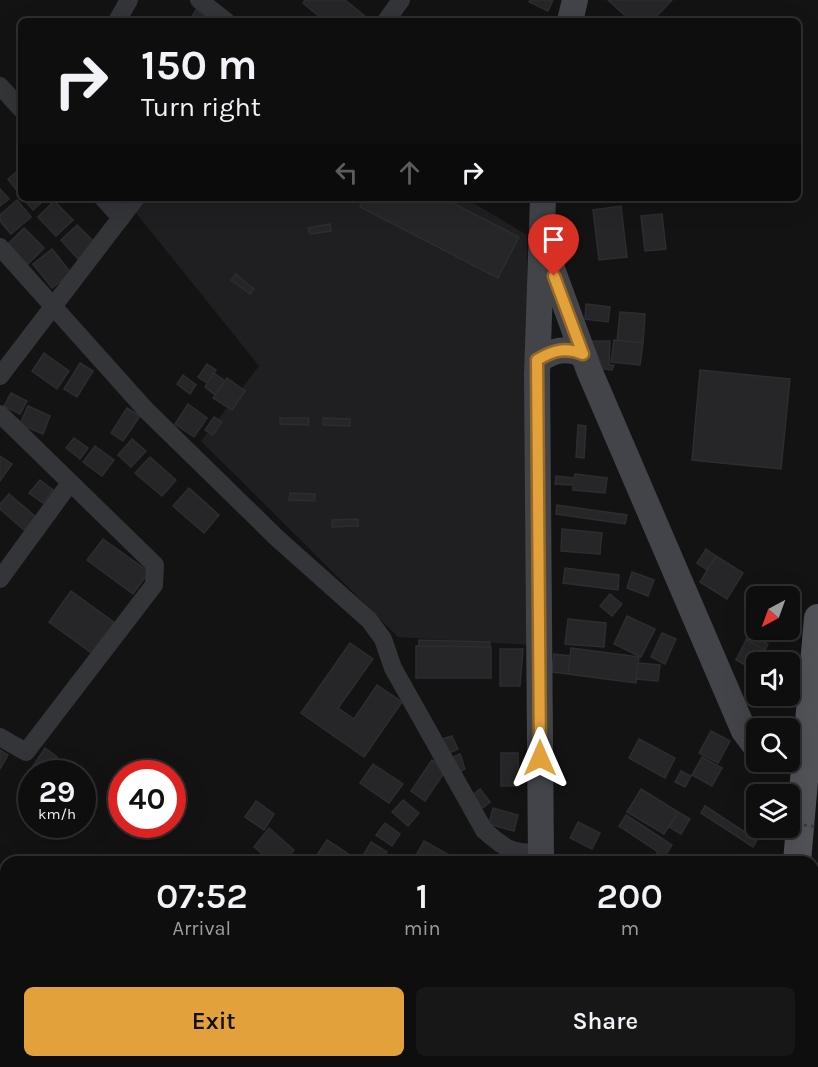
<!DOCTYPE html>
<style>
body{margin:0;font-family:Karla,sans-serif;background:#171718;color:#f1f3f6;height:100vh;display:flex;flex-direction:column;font-size:22px;white-space:nowrap}
*{box-sizing:border-box;margin:0}
p{font-size:20px;color:#9b9c9e}
.icon{flex:none;width:33px;height:33px;fill:none;stroke:currentColor;stroke-width:2;stroke-linecap:round;stroke-linejoin:round}
.map{position:relative;flex:1;overflow:hidden}
.side{position:absolute;left:0px;top:856px;width:819px;height:212px;display:flex;flex-direction:column;background:#0e0e0f;border-radius:18px 18px 0 0;box-shadow:0 6px 24px #0002,0 0 0 2px #2e2e2f}
.side>*{flex:none}
.guide{position:absolute;left:18px;top:18px;width:783px;height:183px;border-radius:9px;box-shadow:0 6px 24px #0002,0 0 0 2px #2e2e2f;background:#0e0e0f;color:#f1f3f6;overflow:hidden}
.needle{width:39px;rotate:221deg}
.buttons{position:absolute;left:746px;top:586px;display:grid;gap:12px}
.buttons a{display:grid;place-items:center;width:54px;height:54px;border-radius:9px;background:#0e0e0f;box-shadow:0 6px 24px #0002,0 0 0 2px #2e2e2f;font-size:30px}
.speed{position:absolute;left:18px;top:760px;display:flex;gap:12px;font-size:30px;font-weight:700;text-align:center}
.speed>*{display:grid;place-content:center;width:78px;height:78px;border-radius:50%;background:#0e0e0f;box-shadow:0 6px 24px #0002,0 0 0 2px #2e2e2f;line-height:1}
.speed small{font-size:15px;font-weight:400}
.speed .limit{border:9px solid #d22;background:#fff;color:#111}
.pin{position:absolute;display:grid;place-items:center;width:51px;height:51px;color:#fff;margin:-62px -26px;border-radius:50% 50% 50% 0;rotate:-45deg;box-shadow:0 0 6px #0007}
.pin .icon{rotate:45deg}
.me{position:absolute;width:66px;margin:-33px;rotate:0deg;stroke-linejoin:round;filter:drop-shadow(0 0 4px #0008)}
.turn{display:flex;align-items:center;gap:21px;height:126px;padding:0 24px;font-size:27px}
.turn .icon{width:78px;height:78px;stroke-width:2.5}
.turn b{display:block;font-size:42px;line-height:51px}
.lanes{display:flex;align-items:center;height:57px;padding:0 24px;background:#0003;justify-content:center;gap:30px;direction:ltr}
.lanes .off{opacity:.35}
.eta{display:flex;justify-content:space-evenly;align-items:center;height:102px;text-align:center}
.eta b{font-size:36px;font-weight:600;line-height:42px}
.action{display:flex;gap:12px;margin-top:auto;padding:12px 24px}
.action a{flex:1;height:69px;border-radius:9px;background:#e3a13c;color:#111;font-size:24px;font-weight:600;line-height:69px;text-align:center}
.action a+a{background:#171718;color:#f1f3f6}
.map>svg:first-child{display:block}
.built{fill:#1f1f21}
.building{fill:#262628;stroke:#2d2d30;stroke-width:1.5}
.lines{fill:none;stroke-linecap:round;stroke-linejoin:round}
.path{stroke:#3a3c40;stroke-width:3;stroke-dasharray:3 4.5;stroke-linecap:butt}
.street{stroke:#343539;stroke-width:18}
.secondary{stroke:#424449;stroke-width:26}
.primary{stroke:#515358;stroke-width:28}
.highway{stroke:#61646a;stroke-width:33}
.path-bridge{stroke:#3a3c40;stroke-width:3;stroke-dasharray:3 4.5;stroke-linecap:butt}
.route-casing{stroke:#946927;stroke-width:15}
.route{stroke:#e3a13c;stroke-width:10}
</style>
<div class="map">
<svg width="818" height="1067" viewBox="0 0 818 1067">
<rect width="100%" height="100%" fill="#131314"/>
<polygon class="built" points="147,198 465,198 527,235 531,645 398,637 201,441 259,366 136,213"/>
<g class="building">
<polygon points="305,0 345,0 371,21 325,21 303,3"/>
<polygon points="530,0 553,0 548,11 529,2"/>
<polygon points="608,0 672,0 652,21 631,21"/>
<polygon points="196,10 208,19 207,21 189,21"/>
<polygon points="21,168 21,196 8,179"/>
<polygon points="0,189 9,199 0,206"/>
<polygon points="23,198 47,198 33,210"/>
<polygon points="365,198 443,198 519,237 498,278 360,207"/>
<polygon points="17,200 31,217 11,234 0,221 0,215"/>
<polygon points="54,201 73,220 56,236 38,217"/>
<polygon points="621,206 627,257 599,260 593,210"/>
<polygon points="662,214 666,249 645,251 641,216"/>
<polygon points="330,224 331,231 310,234 308,228"/>
<polygon points="77,225 96,244 79,260 61,240"/>
<polygon points="24,228 44,248 28,264 8,244"/>
<polygon points="52,249 71,273 52,288 33,264"/>
<polygon points="236,274 254,289 250,294 231,280"/>
<polygon points="586,304 610,307 608,322 585,319"/>
<polygon points="620,312 645,314 643,343 617,341"/>
<polygon points="614,340 643,343 640,365 611,362"/>
<polygon points="591,341 610,341 609,365 614,365 612,370 604,369"/>
<polygon points="44,353 69,371 57,389 32,371"/>
<polygon points="80,363 93,371 77,397 64,389"/>
<polygon points="207,364 216,370 207,383 198,377"/>
<polygon points="700,370 790,379 781,469 692,460"/>
<polygon points="214,373 225,381 215,395 205,387"/>
<polygon points="183,375 196,385 190,394 177,384"/>
<polygon points="227,378 245,391 232,410 213,398"/>
<polygon points="11,393 27,401 20,414 4,406"/>
<polygon points="188,404 207,418 194,437 175,424"/>
<polygon points="28,406 50,416 43,434 20,424"/>
<polygon points="127,408 140,416 123,441 111,433"/>
<polygon points="214,417 222,422 213,435 205,430"/>
<polygon points="280,418 309,418 308,425 280,424"/>
<polygon points="323,418 350,419 350,426 323,425"/>
<polygon points="578,425 586,426 584,458 576,457"/>
<polygon points="74,438 88,448 80,459 66,448"/>
<polygon points="132,439 146,451 131,467 118,455"/>
<polygon points="95,446 114,460 102,476 83,462"/>
<polygon points="0,456 12,464 0,481"/>
<polygon points="150,457 176,480 162,496 135,473"/>
<polygon points="575,474 607,478 605,493 573,490 573,485 555,484 556,476 574,478"/>
<polygon points="40,480 53,490 43,503 29,493"/>
<polygon points="189,488 219,515 204,533 173,506"/>
<polygon points="290,493 315,494 315,501 289,500"/>
<polygon points="9,494 36,517 24,530 0,509 0,504"/>
<polygon points="557,505 627,515 625,524 556,514"/>
<polygon points="358,519 358,526 332,527 332,520"/>
<polygon points="562,529 602,533 600,554 561,551"/>
<polygon points="103,539 149,572 133,594 87,560"/>
<polygon points="706,549 716,556 707,570 697,563"/>
<polygon points="716,556 743,573 727,599 700,582"/>
<polygon points="565,568 619,575 618,590 563,583"/>
<polygon points="632,572 654,580 648,596 627,588"/>
<polygon points="71,591 115,623 93,654 49,622"/>
<polygon points="610,594 622,604 612,616 600,606"/>
<polygon points="627,616 655,629 641,657 614,644"/>
<polygon points="568,619 606,623 604,647 565,644"/>
<polygon points="662,633 676,639 665,664 651,657"/>
<polygon points="749,634 768,644 765,650 746,640"/>
<polygon points="419,640 490,642 490,671 418,669"/>
<polygon points="746,640 765,650 758,663 756,663 755,670 736,660"/>
<polygon points="350,643 373,659 338,708 354,719 377,685 402,702 364,757 301,713"/>
<polygon points="416,646 491,647 491,678 416,678"/>
<polygon points="571,648 639,657 636,683 568,674"/>
<polygon points="500,649 523,649 520,686 500,686"/>
<polygon points="554,654 570,656 568,674 552,672"/>
<polygon points="638,663 660,665 658,681 636,679"/>
<polygon points="711,731 730,741 718,763 699,753"/>
<polygon points="452,736 458,749 449,753 442,739"/>
<polygon points="639,739 675,758 665,778 629,758"/>
<polygon points="45,748 57,757 46,774 33,766"/>
<polygon points="0,750 8,755 0,769"/>
<polygon points="501,753 518,753 519,786 501,786"/>
<polygon points="460,754 465,769 458,772 453,757"/>
<polygon points="702,757 722,768 712,786 692,775"/>
<polygon points="432,760 446,770 425,801 411,791"/>
<polygon points="373,764 403,784 389,803 360,783"/>
<polygon points="681,771 691,776 685,787 675,782"/>
<polygon points="480,789 490,802 480,810 470,797"/>
<polygon points="641,789 678,812 664,834 627,812"/>
<polygon points="403,800 419,813 408,826 392,812"/>
<polygon points="256,801 274,814 264,830 245,817"/>
<polygon points="705,806 757,840 753,847 701,813"/>
<polygon points="493,808 518,815 514,831 489,824"/>
<polygon points="678,812 690,819 681,834 669,827"/>
<polygon points="626,815 672,845 661,862 651,862 658,852 619,826"/>
<polygon points="578,822 600,833 592,849 570,838"/>
<polygon points="385,823 400,834 392,846 376,835"/>
<polygon points="269,828 294,850 283,862 272,862 254,847"/>
<polygon points="327,840 353,857 350,862 329,862 317,855"/>
<polygon points="424,841 451,856 447,862 420,862 414,859"/>
<polygon points="371,842 387,852 380,862 367,862 361,859"/>
<polygon points="818,963 818,980 813,976 813,968"/>
<polygon points="0,1018 6,1021 6,1034 2,1040 0,1039"/>
</g>
<g class="lines">
<g class="path">
<polyline points="760,795 759,793 767,791 768,795"/>
<polyline points="770,828 772,835"/>
</g>
<g class="street">
<polyline points="199,0 226,21"/>
<polyline points="117,21 129,0"/>
<polyline points="386,21 401,0"/>
<polyline points="0,86 21,109"/>
<polyline points="103,198 121,218"/>
<path d="M 0,247 L 146,410 L 278,539 L 369,620 L 383,639 L 393,668 L 484,830 C 506,850 512,853 541,853"/>
<polyline points="0,376 136,198"/>
<polyline points="0,414 155,565 154,585 26,752 0,737"/>
<polyline points="0,579 70,483"/>
</g>
<g class="secondary">
<polyline points="570,21 575,0"/>
<polyline points="547,255 589,370 744,731 756,747"/>
<path d="M 538,360 C 554,350 565,347 583,354"/>
<polyline points="541,862 537,375 543,198"/>
<polyline points="542,1067 543,1062"/>
</g>
<g class="primary">
<polyline points="797,862 818,618"/>
<polyline points="780,1067 780,1062"/>
</g>
<g class="highway">
<polyline points="0,897 6,900"/>
<polyline points="0,927 6,929"/>
<polyline points="0,954 6,957"/>
<polyline points="241,1062 255,1067"/>
<polyline points="371,1062 387,1067"/>
<polyline points="479,1062 497,1067"/>
<polyline points="663,1062 683,1067"/>
</g>
<polyline class="path-bridge" points="789,823 818,827"/>
</g>
<g class="lines">
<g class="route-casing">
<path id="route" d="M 540,758 L 537,360 C 554,350 565,347 583,354 L 554,276"/>
</g>
<use href="#route" class="route"/>
</g>
</svg>
<div class="buttons">
<a><svg class="needle" viewBox="-14 -14 28 28"><path d="M0-13l5 13h-10z" fill="#e53935"/><path d="M0 13l5-13h-10z" fill="#9b9c9e"/></svg></a>
<a><svg class="icon" aria-label="sound" viewBox="0 0 24 24"><path d="M4 9h4l5-4v14l-5-4H4zM17 9q2 3 0 6"/></svg></a>
<a><svg class="icon" aria-label="search" viewBox="0 0 24 24"><circle cx="10" cy="10" r="6"/><path d="M15 15l6 6"/></svg></a>
<a><svg class="icon" aria-label="layers" viewBox="0 0 24 24"><path d="M12 4l9 5-9 5-9-5zM3 14l9 5 9-5"/></svg></a>
</div>
<div class="speed"><div>29<small>km/h</small></div><div class="limit">40</div></div>
<div class="pin" style="left:554px;top:276px;background:#d93025"><svg class="icon" aria-label="arrive" viewBox="0 0 24 24"><path d="M6 21V4h12l-3 4 3 4H6"/></svg></div>
<svg class="me" style="left:540px;top:758px" viewBox="-20 -20 40 40"><path d="M0-17L14 15 0 8-14 15z" fill="#e3a13c" stroke="#fff" stroke-width="4"/></svg>
<div class="guide">
<div class="turn"><svg class="icon" aria-label="right" viewBox="0 0 24 24"><path d="M7 20v-9h11M14 6l5 5-5 5"/></svg><div><b>150 m</b>Turn right</div></div>
<div class="lanes"><svg class="icon off" aria-label="left" viewBox="0 0 24 24"><path d="M17 20v-9H6M10 6l-5 5 5 5"/></svg><svg class="icon off" aria-label="ahead" viewBox="0 0 24 24"><path d="M12 20V5M6 11l6-6 6 6"/></svg><svg class="icon" aria-label="right" viewBox="0 0 24 24"><path d="M7 20v-9h11M14 6l5 5-5 5"/></svg></div>
</div>
<section class="side">
<div class="eta">
<div><b>07:52</b><p>Arrival</p></div>
<div><b>1</b><p>min</p></div>
<div><b>200</b><p>m</p></div>
</div>
<div class="action"><a>Exit</a><a>Share</a></div>
</section>
</div>
